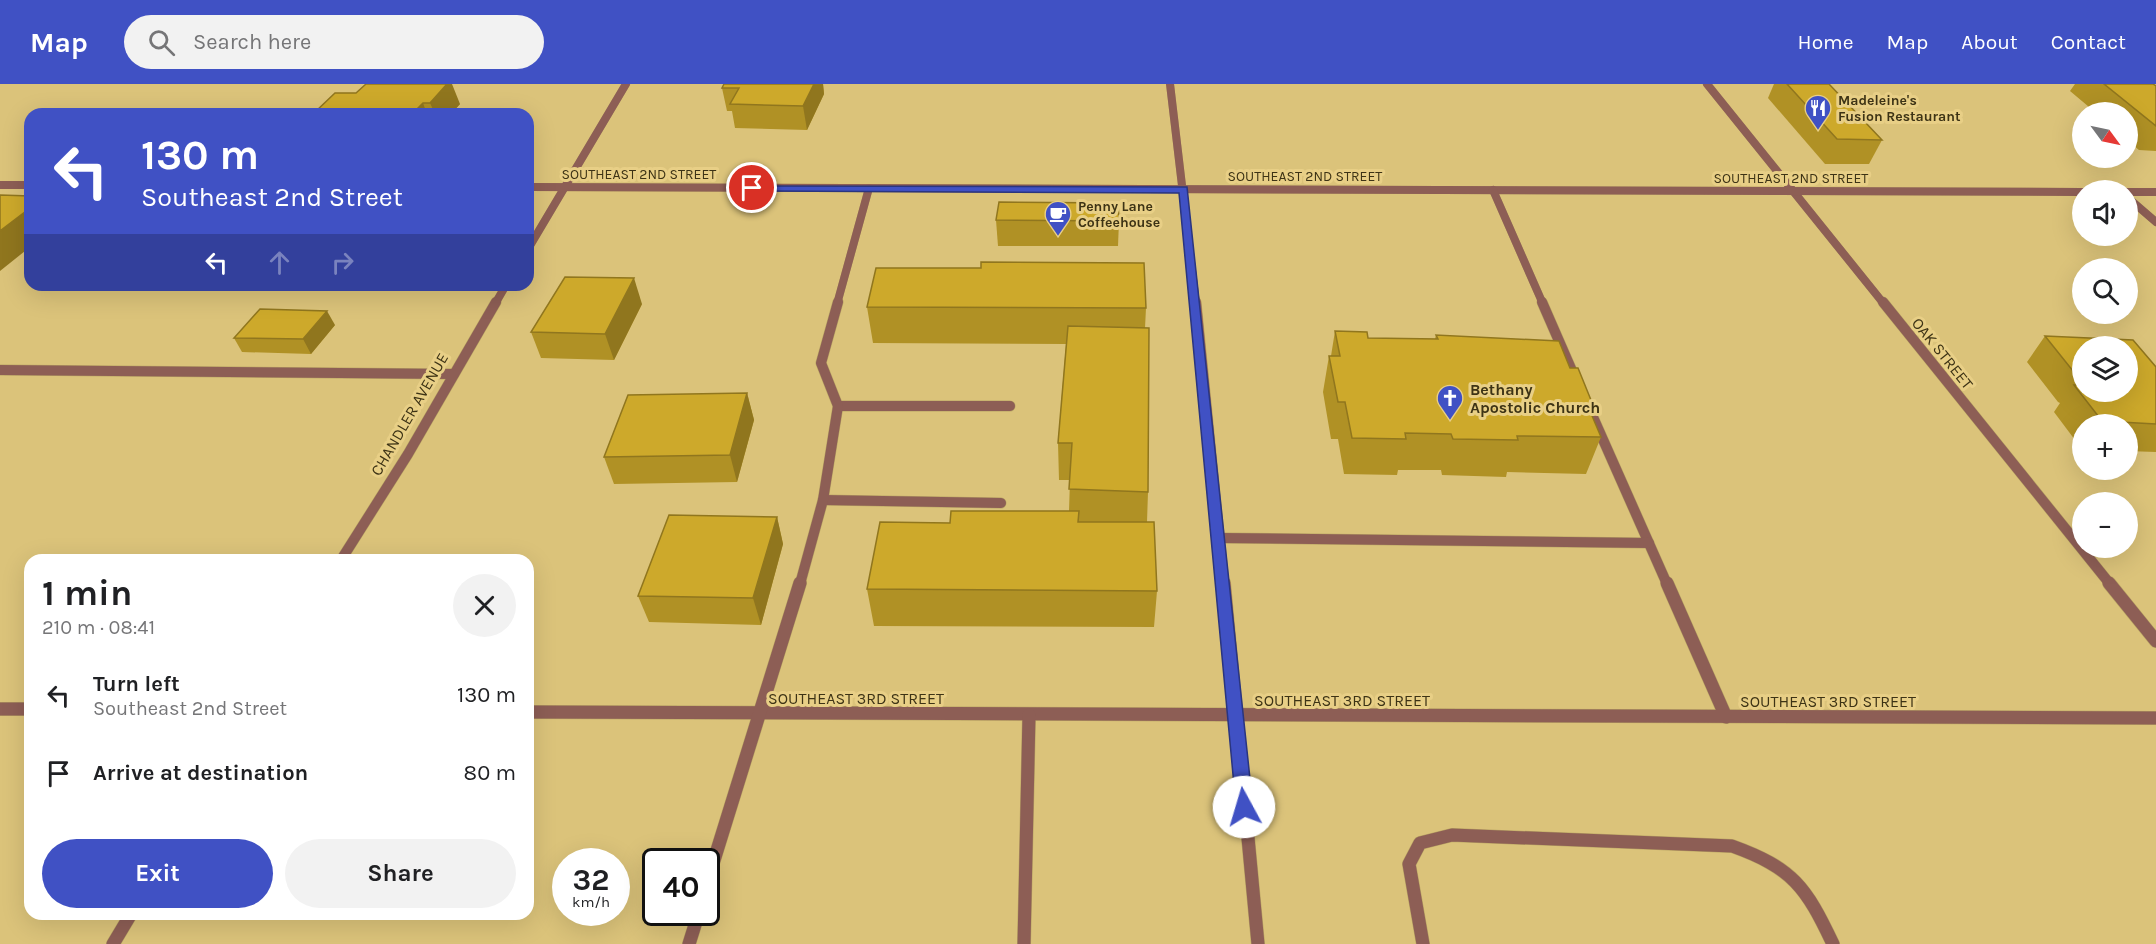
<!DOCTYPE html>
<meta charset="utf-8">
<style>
body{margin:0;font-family:Karla,sans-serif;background:#f2f2f2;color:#202124;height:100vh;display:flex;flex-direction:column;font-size:22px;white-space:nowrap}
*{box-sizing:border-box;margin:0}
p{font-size:20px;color:#757577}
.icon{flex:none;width:33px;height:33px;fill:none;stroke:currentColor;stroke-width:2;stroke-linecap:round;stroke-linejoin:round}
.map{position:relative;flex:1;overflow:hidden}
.panel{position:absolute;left:24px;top:470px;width:510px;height:366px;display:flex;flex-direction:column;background:#fff;border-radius:18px;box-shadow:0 6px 24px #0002}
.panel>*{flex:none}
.banner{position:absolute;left:24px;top:24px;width:510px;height:183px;border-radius:18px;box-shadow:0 6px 24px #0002;background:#4051c4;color:#fff;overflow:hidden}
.needle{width:39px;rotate:123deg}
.tools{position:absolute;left:2072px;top:18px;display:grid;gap:12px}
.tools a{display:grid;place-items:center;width:66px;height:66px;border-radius:50%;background:#fff;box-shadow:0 6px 24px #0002;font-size:30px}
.speed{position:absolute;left:552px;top:764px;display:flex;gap:12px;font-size:30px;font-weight:700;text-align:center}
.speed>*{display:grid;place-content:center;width:78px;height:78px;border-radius:50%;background:#fff;box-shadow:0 6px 24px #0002;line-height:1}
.speed small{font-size:15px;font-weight:400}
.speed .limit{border:3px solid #111;border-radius:9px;background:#fff;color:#111}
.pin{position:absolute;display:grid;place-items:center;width:51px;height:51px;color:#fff;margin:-26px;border:3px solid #fff;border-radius:50%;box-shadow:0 2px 6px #0007}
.me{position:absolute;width:66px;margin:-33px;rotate:354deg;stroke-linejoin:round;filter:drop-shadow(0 0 4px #0008)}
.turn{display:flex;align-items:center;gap:21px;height:126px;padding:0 18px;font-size:27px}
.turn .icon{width:78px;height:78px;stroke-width:2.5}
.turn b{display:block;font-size:42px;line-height:51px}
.lanes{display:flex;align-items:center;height:57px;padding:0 18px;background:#0003;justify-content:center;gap:30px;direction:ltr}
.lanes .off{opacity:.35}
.round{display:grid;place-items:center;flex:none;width:63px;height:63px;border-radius:32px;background:#f2f2f2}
.head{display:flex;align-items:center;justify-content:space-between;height:102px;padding:0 18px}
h1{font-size:36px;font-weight:700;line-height:45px}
.action{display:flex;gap:12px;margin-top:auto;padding:12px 18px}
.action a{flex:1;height:69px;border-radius:36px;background:#4051c4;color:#fff;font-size:24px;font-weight:700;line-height:69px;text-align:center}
.action a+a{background:#f2f2f2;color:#202124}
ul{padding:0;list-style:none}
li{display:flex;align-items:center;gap:18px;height:78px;padding:0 18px}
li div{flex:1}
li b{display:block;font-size:22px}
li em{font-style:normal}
header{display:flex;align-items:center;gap:36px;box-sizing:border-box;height:84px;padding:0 30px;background:#4051c4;color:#fff}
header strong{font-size:28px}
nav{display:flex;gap:33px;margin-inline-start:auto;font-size:21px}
.search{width:420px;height:54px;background:#f2f2f2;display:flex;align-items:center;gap:15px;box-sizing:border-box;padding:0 21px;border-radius:33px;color:#757577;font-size:22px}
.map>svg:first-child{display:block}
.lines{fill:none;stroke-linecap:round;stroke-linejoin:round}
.minor-far2-casing{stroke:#b8a364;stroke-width:8}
.minor-far1-casing{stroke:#b8a364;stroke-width:11}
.minor-casing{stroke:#b8a364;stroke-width:14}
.minor-far2{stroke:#8d5e55;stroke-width:8}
.minor-far1{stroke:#8d5e55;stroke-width:10}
.minor{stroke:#8d5e55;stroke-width:13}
.wall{fill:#b09125;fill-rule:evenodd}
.shaded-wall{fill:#90761e}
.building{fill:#cda92b;stroke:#90761e;stroke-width:1.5}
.route{fill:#4051c4;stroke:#2a357f;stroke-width:1.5}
.labels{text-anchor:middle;stroke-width:6;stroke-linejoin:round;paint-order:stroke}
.far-poi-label{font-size:14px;font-weight:bold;fill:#3d3315;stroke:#e8cf86;text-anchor:start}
.far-street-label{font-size:14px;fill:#3d3315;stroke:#e8cf86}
.street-label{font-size:16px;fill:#3d3315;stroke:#e8cf86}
.poi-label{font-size:16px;font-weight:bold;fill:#3d3315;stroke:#e8cf86;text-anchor:start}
</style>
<header>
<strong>Map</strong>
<div class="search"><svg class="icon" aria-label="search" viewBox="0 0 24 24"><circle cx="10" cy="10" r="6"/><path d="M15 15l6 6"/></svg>Search here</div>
<nav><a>Home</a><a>Map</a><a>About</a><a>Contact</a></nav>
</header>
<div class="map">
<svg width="2156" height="860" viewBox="0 0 2156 860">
<rect width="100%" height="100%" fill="#dbc37a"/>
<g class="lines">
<g class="minor-far2-casing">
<g id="minor-far2">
<polyline points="1170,0 1196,220"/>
<polyline points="1707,0 1884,220"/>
<polyline points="0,101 30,101"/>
<polyline points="528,103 2082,108"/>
<polyline points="1493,106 1543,220"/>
<polyline points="2127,108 2156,108"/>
<polyline points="2127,113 2156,138"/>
<polyline points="528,165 626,0"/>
<polyline points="495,220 506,201"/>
<polyline points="837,220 869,104"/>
</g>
</g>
<g class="minor-far1-casing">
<g id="minor-far1">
<polyline points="1196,218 1224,500"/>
<polyline points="1542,218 1576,296"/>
<polyline points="1883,218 2110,500"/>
<polyline points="0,286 454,290"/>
<polyline points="1585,315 1667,500"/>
<polyline points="838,322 1010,322"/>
<polyline points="823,416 1001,419"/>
<polyline points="1220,454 1649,459"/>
<polyline points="341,476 408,370 496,218"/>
<polyline points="800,500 823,416 838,322 821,279 838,218"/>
</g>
</g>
<g class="minor-casing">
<g id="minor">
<polyline points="1224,499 1258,860"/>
<polyline points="1667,499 1726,633"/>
<polyline points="2109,499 2156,557"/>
<polyline points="0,625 30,625"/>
<polyline points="528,628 2156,634"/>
<polyline points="706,802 800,499"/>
<polyline points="113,860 131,830"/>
<polyline points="689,860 699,828"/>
<polyline points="1024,860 1029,631"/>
<path d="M 1423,860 L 1409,780 L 1420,759 L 1452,751 L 1732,762 C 1793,784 1806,803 1833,860"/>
</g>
</g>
<use href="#minor-far2" class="minor-far2"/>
<use href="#minor-far1" class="minor-far1"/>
<use href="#minor" class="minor"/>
</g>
<g class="wall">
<polygon points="724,0 823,0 824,10 807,46 735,44 732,27 727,27 722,4"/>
<polygon points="1774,0 1829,0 1882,56 1869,80 1825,80 1768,14"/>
<polygon points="2075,0 2153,0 2156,2 2156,67 2139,66 2127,56 2127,28 2095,28 2070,7"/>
<polygon points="335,9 460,20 451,30 315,30 314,29"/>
<polygon points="996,136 1119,137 1118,162 998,162"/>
<polygon points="642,220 614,276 541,274 531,248"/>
<polygon points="867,223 1146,224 1145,244 1148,408 1147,438 1157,507 1154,543 874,542 867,505 950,439 1069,427 1070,396 1059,396 1058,359 1066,260 873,259"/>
<polygon points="335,241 311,270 242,268 234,254"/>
<polygon points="1335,247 1368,254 1435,255 1436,251 1570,284 1593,321 1590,328 1601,353 1586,390 1507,388 1506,393 1442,391 1441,386 1398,386 1397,391 1344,390 1338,355 1331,355 1323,308 1329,272 1331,272"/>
<path d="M 2045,252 L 2133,256 L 2156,283 L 2156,368 L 2127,367 L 2127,340 L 2082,340 L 2082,364 L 2081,364 L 2054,328 L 2060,319 L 2058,318 L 2027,278 ZM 2082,262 L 2127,262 L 2127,308 L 2082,308 Z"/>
<polygon points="747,309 754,336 737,398 614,400 604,373"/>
<polygon points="777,433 783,460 761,541 649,538 638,512"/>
</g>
<g class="shaded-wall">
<polygon points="447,0 452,0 460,20 451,30 435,30 430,19"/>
<polygon points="814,0 823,0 824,10 807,46 803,22"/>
<polygon points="423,19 427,30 412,30"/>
<polygon points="30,124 30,163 0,187 0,147"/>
<polygon points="634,194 642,220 614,276 605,250"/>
<polygon points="327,227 335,241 311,270 303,255"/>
<polygon points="747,309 754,336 737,398 730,371"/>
<polygon points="777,433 783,460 761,541 753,514"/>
</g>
<g class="building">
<polygon points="366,0 447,0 430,19 423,19 412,30 314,29 335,9 356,9"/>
<polygon points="724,0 814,0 803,22 730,20 739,4 722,4"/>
<polygon points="1787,0 1829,0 1882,56 1837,55"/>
<polygon points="2104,0 2153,0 2156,2 2156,42"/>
<polygon points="0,111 30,112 30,124 0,147"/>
<polygon points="999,118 1118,119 1119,137 996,136"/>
<polygon points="981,178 1144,179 1146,224 867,223 876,184 981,184"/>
<polygon points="565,193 634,194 605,250 531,248"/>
<polygon points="260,225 327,227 303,255 234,254"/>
<polygon points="1068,242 1149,244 1148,408 1069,405 1072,359 1058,359"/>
<polygon points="1335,247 1367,248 1368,254 1438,255 1436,251 1559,257 1570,284 1578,284 1593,321 1587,320 1601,353 1517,352 1518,356 1453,355 1451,350 1405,349 1406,355 1352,354 1345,318 1338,318 1329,272 1340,272"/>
<polygon points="2045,252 2133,256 2156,283 2156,340 2102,337 2074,301 2082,301 2082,308 2127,308 2127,262 2082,262 2082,292 2077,292"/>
<polygon points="747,309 730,371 604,373 628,311"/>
<polygon points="951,427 1079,427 1078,438 1154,438 1157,507 867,505 880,438 950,439"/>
<polygon points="669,431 777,433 753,514 638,512"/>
</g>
<polygon class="route" points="749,102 1187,103 1253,723 1250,729 1244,731 1238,729 1236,723 1179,109 752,107 747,104"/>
<defs>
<g id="restaurant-pin" transform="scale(1.35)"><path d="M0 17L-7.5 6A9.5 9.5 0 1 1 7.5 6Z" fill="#4051c4" stroke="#e8cf86"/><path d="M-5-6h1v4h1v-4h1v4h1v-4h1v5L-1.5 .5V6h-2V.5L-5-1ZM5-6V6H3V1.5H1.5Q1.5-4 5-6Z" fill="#fff"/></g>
<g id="cafe-pin" transform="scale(1.35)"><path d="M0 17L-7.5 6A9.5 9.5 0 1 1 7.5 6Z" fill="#4051c4" stroke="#e8cf86"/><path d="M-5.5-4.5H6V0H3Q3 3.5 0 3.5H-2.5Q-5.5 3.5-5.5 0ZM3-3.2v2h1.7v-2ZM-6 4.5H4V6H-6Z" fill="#fff"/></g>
<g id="church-pin" transform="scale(1.35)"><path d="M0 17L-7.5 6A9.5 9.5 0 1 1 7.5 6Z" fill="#4051c4" stroke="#e8cf86"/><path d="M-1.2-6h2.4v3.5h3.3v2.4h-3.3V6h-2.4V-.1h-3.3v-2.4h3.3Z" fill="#fff"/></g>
</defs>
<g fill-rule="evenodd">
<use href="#restaurant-pin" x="1818" y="24"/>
<use href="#cafe-pin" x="1058" y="130"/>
<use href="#church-pin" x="1450" y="314"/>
</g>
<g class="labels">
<g class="far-poi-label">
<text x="1838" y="21">Madeleine's<tspan x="1838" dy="16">Fusion Restaurant</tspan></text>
<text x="1078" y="127">Penny Lane<tspan x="1078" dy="16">Coffeehouse</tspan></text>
</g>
<g class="far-street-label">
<text x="639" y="95">SOUTHEAST 2ND STREET</text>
<text x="1305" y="97">SOUTHEAST 2ND STREET</text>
<text x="1791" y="99">SOUTHEAST 2ND STREET</text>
</g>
<g class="street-label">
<text transform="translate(1943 269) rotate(51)" y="6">OAK STREET</text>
<text transform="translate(409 330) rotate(-60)" y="6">CHANDLER AVENUE</text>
<text x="856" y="620">SOUTHEAST 3RD STREET</text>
<text x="1342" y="622">SOUTHEAST 3RD STREET</text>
<text x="1828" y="623">SOUTHEAST 3RD STREET</text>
</g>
<g class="poi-label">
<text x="1470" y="311">Bethany<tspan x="1470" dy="18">Apostolic Church</tspan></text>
</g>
</g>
</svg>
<div class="tools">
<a><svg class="needle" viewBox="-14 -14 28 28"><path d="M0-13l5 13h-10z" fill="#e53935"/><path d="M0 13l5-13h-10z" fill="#757577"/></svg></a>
<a><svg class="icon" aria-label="sound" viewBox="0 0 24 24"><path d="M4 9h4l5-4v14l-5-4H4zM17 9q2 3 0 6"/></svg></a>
<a><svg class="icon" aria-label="search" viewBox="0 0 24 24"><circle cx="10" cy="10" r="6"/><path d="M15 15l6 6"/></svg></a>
<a><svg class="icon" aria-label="layers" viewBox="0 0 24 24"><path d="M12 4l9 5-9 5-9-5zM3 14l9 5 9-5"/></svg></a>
<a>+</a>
<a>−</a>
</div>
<div class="speed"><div>32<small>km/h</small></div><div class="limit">40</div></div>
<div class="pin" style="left:752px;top:104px;background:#d93025"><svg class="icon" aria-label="arrive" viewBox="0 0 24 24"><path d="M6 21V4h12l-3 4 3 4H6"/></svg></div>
<svg class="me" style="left:1244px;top:723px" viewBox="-20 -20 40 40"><circle r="19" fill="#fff"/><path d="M0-13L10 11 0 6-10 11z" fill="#4051c4"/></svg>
<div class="banner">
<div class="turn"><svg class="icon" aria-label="left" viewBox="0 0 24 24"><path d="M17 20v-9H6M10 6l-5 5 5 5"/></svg><div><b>130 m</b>Southeast 2nd Street</div></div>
<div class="lanes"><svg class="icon" aria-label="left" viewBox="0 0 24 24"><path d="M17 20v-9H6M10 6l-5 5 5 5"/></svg><svg class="icon off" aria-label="ahead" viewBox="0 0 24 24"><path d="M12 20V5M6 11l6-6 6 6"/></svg><svg class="icon off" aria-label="right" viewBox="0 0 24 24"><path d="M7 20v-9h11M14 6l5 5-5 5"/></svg></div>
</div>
<section class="panel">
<div class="head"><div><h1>1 min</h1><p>210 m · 08:41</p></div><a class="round"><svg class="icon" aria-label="close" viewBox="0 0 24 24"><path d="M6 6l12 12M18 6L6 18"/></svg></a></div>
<ul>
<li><svg class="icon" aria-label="left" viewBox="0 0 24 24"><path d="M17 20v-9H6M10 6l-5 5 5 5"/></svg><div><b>Turn left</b><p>Southeast 2nd Street</p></div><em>130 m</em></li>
<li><svg class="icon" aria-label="arrive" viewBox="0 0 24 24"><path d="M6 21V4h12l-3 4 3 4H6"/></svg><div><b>Arrive at destination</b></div><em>80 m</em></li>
</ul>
<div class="action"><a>Exit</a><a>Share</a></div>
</section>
</div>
